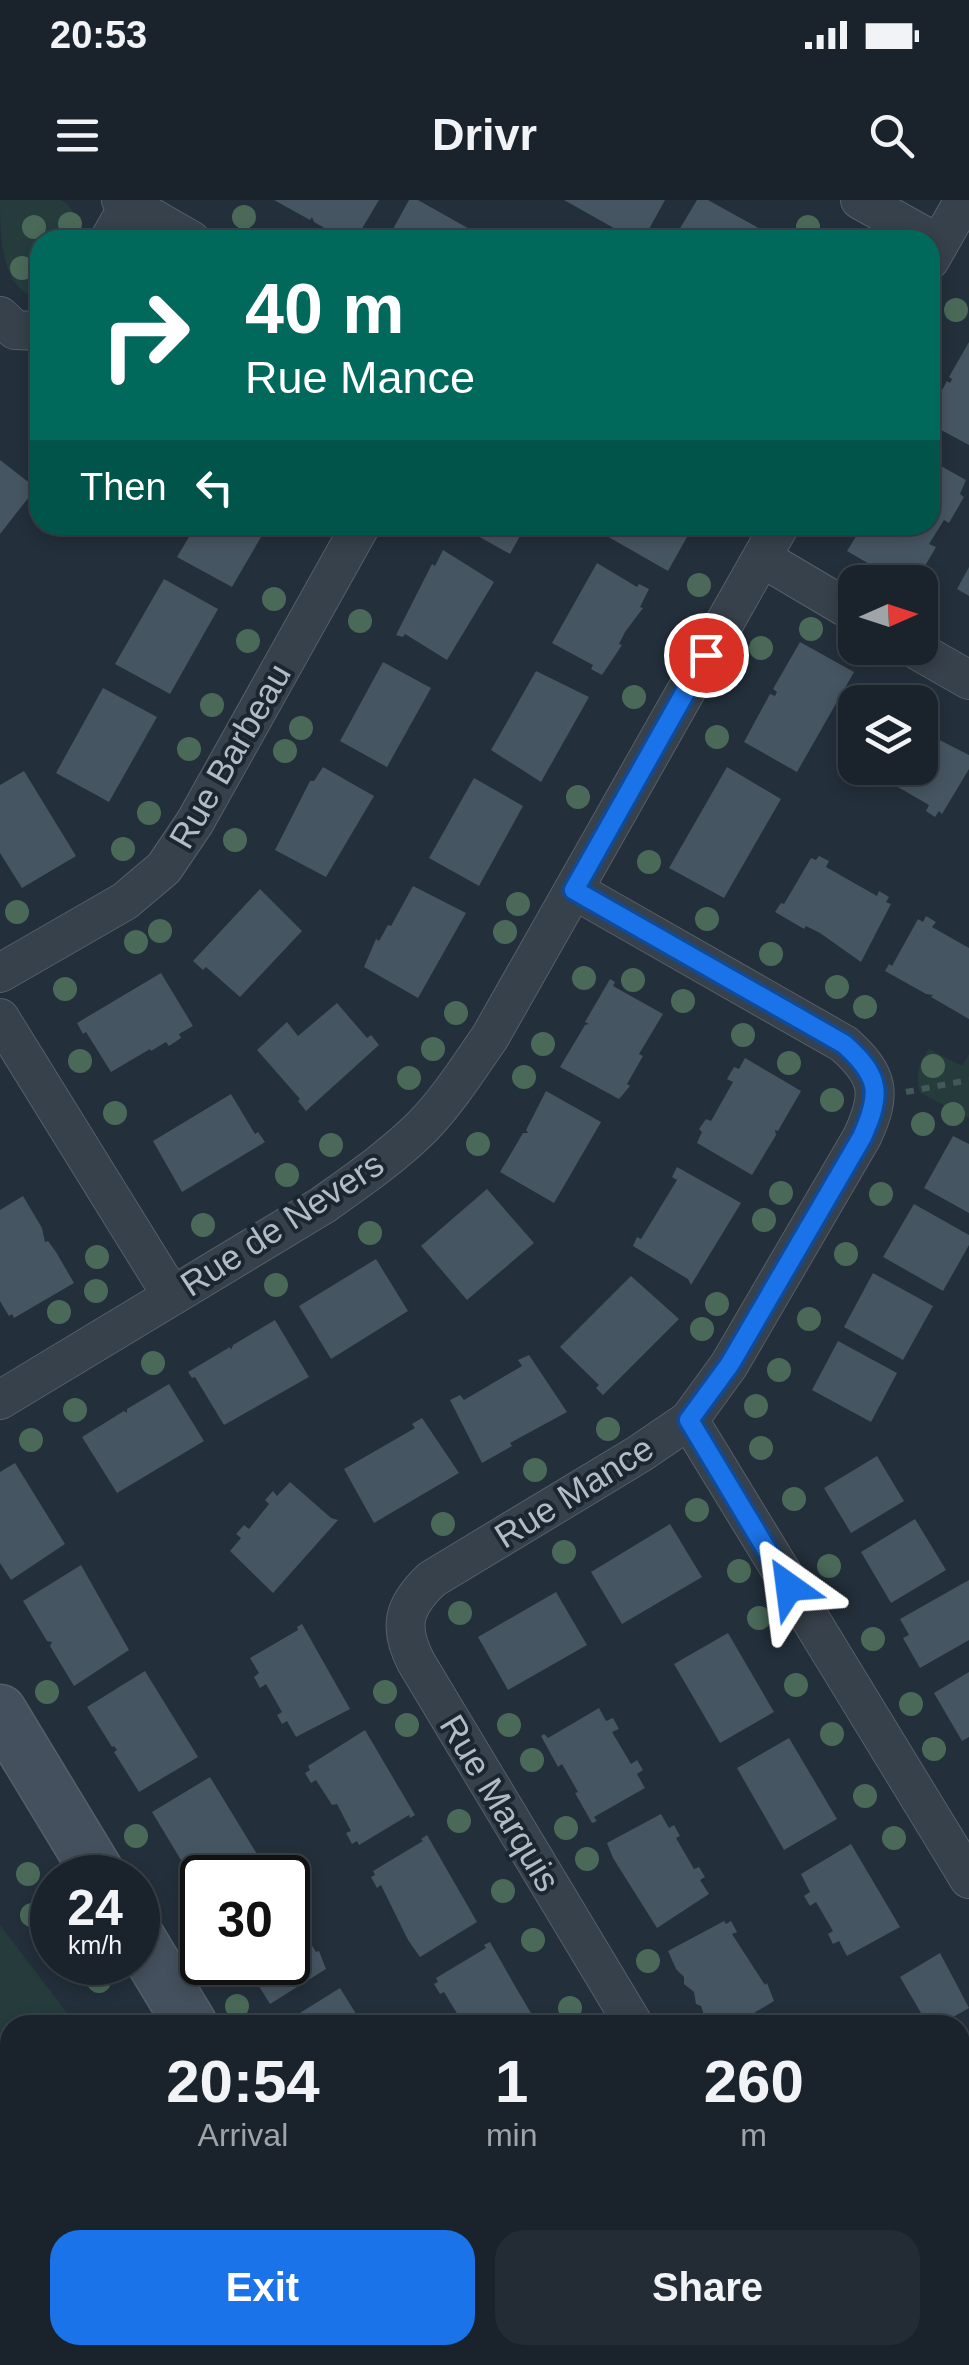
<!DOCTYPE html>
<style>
body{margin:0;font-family:Arial,sans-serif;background:#232b34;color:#f1f3f6;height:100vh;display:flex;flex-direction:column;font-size:38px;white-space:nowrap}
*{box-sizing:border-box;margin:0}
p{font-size:32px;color:#9fa4a9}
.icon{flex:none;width:55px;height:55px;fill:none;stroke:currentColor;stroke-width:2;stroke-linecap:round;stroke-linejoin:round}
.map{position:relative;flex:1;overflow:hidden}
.details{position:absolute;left:0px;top:1815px;width:970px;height:350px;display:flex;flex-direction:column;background:#1a232c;border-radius:30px 30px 0 0;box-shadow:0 5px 15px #0003,0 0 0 2px #384048}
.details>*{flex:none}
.hud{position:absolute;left:30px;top:30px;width:910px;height:305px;border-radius:30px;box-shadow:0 5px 15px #0003,0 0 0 2px #384048;background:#00695c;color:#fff;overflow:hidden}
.needle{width:65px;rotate:87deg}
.tools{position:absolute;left:838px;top:365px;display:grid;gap:20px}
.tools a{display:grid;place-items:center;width:100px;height:100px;border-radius:20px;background:#1a232c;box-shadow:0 5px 15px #0003,0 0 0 2px #384048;font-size:50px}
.speed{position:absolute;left:30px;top:1655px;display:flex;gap:20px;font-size:50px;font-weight:700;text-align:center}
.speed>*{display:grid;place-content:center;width:130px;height:130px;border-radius:50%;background:#1a232c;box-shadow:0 5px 15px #0003,0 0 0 2px #384048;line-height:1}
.speed small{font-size:25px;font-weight:400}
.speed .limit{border:5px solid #111;border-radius:15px;background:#fff;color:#111}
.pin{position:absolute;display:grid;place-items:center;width:85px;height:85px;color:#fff;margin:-42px;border:5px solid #fff;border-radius:50%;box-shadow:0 2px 10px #0007}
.me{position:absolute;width:110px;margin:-55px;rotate:329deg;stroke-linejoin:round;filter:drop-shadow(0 0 8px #0008)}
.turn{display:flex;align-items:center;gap:35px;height:210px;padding:0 50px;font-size:45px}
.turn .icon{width:130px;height:130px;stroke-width:2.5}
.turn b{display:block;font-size:70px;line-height:85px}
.then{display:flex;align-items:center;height:95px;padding:0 50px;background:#0003;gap:20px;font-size:38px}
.eta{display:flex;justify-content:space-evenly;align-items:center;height:170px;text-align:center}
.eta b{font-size:60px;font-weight:700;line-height:70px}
.button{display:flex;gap:20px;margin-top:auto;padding:20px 50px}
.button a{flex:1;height:115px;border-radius:30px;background:#1a73e8;color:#fff;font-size:40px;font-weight:700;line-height:115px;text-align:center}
.button a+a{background:#232b34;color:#f1f3f6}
.status{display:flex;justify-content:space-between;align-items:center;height:70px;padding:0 50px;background:#1a232c;direction:ltr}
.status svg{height:28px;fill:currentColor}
header{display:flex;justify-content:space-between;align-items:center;height:130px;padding:0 50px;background:#1a232c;font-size:45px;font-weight:700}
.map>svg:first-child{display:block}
.green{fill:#253b3c}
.building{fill:#465562}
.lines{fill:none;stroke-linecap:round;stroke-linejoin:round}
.street-casing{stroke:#555f69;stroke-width:40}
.secondary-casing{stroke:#555f69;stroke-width:55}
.path{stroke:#435859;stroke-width:6;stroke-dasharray:8 8;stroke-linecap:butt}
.street{stroke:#37414b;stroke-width:38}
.secondary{stroke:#45505e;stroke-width:52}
.tree{fill:#4a6959}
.route-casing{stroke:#114b97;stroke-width:25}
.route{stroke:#1a73e8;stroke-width:18}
.labels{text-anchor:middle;stroke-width:8;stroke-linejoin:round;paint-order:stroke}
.street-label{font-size:35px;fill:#b2bcc7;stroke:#1c2630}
</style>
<div class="status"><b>20:53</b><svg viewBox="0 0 49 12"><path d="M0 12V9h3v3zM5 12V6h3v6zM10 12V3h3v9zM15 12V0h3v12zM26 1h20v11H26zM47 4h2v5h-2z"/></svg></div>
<header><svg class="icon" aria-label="menu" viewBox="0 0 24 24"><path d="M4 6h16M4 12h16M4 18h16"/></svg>Drivr<svg class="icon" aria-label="search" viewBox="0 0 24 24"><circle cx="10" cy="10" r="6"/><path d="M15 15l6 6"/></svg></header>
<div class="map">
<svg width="969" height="2165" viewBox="0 0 969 2165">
<rect width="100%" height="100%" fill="#232f3b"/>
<g class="green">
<path d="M 0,0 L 61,0 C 77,9 78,25 73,40 L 40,40 L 40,93 L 34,96 C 0,88 0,30 0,0 Z"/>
<path d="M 929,849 L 962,866 L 969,854 L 969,918 L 920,893 C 915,874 918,865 929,849 Z"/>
<polygon points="0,1725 76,1825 10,1825 10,2155 96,2155 83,2165 0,2165"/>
</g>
<g class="building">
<polygon points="274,0 379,0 357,37 361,40 345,40 314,22 312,17 310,20"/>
<polygon points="409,0 418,0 489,40 387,40"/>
<polygon points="564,0 665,0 643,40 635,40"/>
<polygon points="697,0 708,0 780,40 673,40"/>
<polygon points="969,142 969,245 930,224 930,212 947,181 950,183 952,179 949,177"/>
<polygon points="0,260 36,288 0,334"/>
<polygon points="930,260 966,280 960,294 964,297 949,323 944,320 929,344 936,347 921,373 915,369 908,382 900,382 847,351 863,325 930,325"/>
<polygon points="196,325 268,325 232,387 177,357"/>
<polygon points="458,325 526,325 510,354"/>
<polygon points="610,325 690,325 692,328 668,371 605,335"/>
<polygon points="443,350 494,382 447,460 405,434 403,437 396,435 432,364 435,366"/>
<polygon points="597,363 637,387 639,384 649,389 640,407 643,408 625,432 619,444 622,445 602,475 591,469 593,465 552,443"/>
<polygon points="969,367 969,396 957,389"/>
<polygon points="164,379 218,409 170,494 115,464"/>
<polygon points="800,442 854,472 797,572 744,542 770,494 775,496 777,492 773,489"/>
<polygon points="383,462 431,488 387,567 340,541"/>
<polygon points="536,471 589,497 541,582 491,550"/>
<polygon points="103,488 157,517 109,602 56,573"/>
<polygon points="920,530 969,555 969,569 942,614 939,611 935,617 926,611 929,605 877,575 873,581 863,575 868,568 920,568"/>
<polygon points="323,567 374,596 326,677 275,650 310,581 314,581"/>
<polygon points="727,567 781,599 724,698 669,668"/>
<polygon points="24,571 76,656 22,688 0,653 0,585"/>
<polygon points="474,578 523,606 479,686 429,658"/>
<polygon points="819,656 829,661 826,667 877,696 879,691 889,697 886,702 891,704 861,762 820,733 806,726 804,729 775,712 781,703 784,704 811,658 816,660"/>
<polygon points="413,686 466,713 418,798 364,767 376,739 379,741 388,725 391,726"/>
<polygon points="260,689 302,731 240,797 206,767 203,770 193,761"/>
<polygon points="926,716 936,722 932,727 969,748 969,819 931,797 933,795 926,794 885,771 889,764 892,766 918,719 923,722"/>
<polygon points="161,773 193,826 179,834 181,838 169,846 166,842 151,851 150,849 111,872 86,832 83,834 77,823"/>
<polygon points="610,779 615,782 613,786 663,814 639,854 643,856 627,884 630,886 619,899 560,867 585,825 589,824 585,822"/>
<polygon points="337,803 367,838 371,835 379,845 306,911 298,901 300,899 257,850 287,822 298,836"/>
<polygon points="745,858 801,891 778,931 775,930 776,935 752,975 697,943 702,932 699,929 706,919 711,921 733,882 727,879 734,867 739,869"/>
<polygon points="546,891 601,922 554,1003 500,972 523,933 528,933 526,930"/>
<polygon points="231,894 255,934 258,932 265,942 182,992 153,941"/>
<polygon points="953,936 969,944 969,1013 924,988"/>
<polygon points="677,967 741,1003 691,1085 688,1079 633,1046 637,1037 641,1039 677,980 672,977"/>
<polygon points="487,989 534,1043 467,1100 421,1046"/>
<polygon points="23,996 42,1028 45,1042 48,1041 56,1052 74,1083 14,1118 12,1114 9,1116 0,1101 0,1010"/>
<polygon points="914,1004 969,1035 969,1045 943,1091 883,1057"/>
<polygon points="376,1059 408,1111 331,1159 299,1106"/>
<polygon points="873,1073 933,1106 903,1160 844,1127"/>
<polygon points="631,1076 679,1119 603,1195 596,1188 599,1185 560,1147"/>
<polygon points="275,1120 309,1177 224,1225 195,1177 192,1178 188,1172 230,1147 231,1150 233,1145"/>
<polygon points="838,1141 897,1173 871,1222 812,1190"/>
<polygon points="529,1155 567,1212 510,1243 512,1246 482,1263 450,1200 460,1195 464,1200 522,1166 518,1160"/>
<polygon points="169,1184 204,1241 117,1293 82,1237 124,1211 127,1213 127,1209"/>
<polygon points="422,1218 459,1273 374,1323 344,1269 415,1228 412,1224"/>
<polygon points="877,1256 904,1301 851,1333 824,1288"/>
<polygon points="15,1263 65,1344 11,1380 0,1363 0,1272"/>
<polygon points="290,1282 331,1318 338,1320 273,1393 230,1351 241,1338 236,1334 244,1325 249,1329 269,1304 265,1300 273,1291 277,1296"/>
<polygon points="915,1319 946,1370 891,1403 861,1352"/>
<polygon points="670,1324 702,1377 622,1424 591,1372"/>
<polygon points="81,1365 129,1450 74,1486 50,1446 52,1442 47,1441 23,1401"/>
<polygon points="969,1380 969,1440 920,1468 903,1438 909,1435 900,1419"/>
<polygon points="556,1392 587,1445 508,1490 478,1437"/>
<polygon points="302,1424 350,1509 296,1537 287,1521 282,1524 277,1515 282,1512 266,1484 260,1488 254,1477 259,1473 250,1458 298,1430 297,1427"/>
<polygon points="728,1433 774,1512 720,1543 674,1464"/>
<polygon points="145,1471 198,1557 139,1592 114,1552 117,1550 114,1546 112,1547 87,1507"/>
<polygon points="969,1472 969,1537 962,1541 934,1493"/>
<polygon points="599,1508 606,1521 613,1518 619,1529 612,1532 631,1564 637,1560 643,1570 637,1574 645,1588 594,1617 597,1621 592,1623 575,1593 578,1592 562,1564 558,1567 541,1536 544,1534 548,1538"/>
<polygon points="365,1530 415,1615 410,1618 409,1615 359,1645 357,1641 352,1644 346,1633 351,1631 337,1604 332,1605 316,1580 311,1583 305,1573 310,1570 308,1566"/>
<polygon points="789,1538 837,1619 784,1650 737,1568"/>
<polygon points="210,1577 263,1664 240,1678 202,1678 202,1695 152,1612"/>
<polygon points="661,1614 669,1628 674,1625 680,1636 676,1638 694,1669 699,1667 705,1677 700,1680 709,1694 657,1728 613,1658 607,1643"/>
<polygon points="427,1635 477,1722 420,1757 408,1740 381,1685 377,1688 371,1677 375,1675 373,1671 423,1641 421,1639"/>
<polygon points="851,1644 900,1727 847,1756 839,1741 833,1744 828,1734 833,1731 816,1702 810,1706 804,1696 810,1692 801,1674"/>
<polygon points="288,1706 316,1752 319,1751 326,1769 270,1804 244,1762 288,1762"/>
<polygon points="724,1721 726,1724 731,1721 737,1732 732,1734 765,1785 767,1783 774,1801 734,1825 712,1825 708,1817 705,1818 701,1806 696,1804 694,1792 684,1784 684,1777 676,1769 668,1751"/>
<polygon points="490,1742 515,1786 538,1825 464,1825 444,1792 440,1794 434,1784 438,1782 436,1778 486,1748 484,1745"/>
<polygon points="940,1753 969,1808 939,1825 928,1825 900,1777"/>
<polygon points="340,1788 363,1825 280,1825 287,1821"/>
<polygon points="969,1832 969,1889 960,1874 960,1837"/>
<polygon points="969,2126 969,2165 937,2165 931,2155 960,2155 960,2131"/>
<polygon points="492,2155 565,2155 571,2165 498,2165"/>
<polygon points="675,2155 707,2155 690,2165 675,2165 670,2158"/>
</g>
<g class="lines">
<g class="street-casing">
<g id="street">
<polyline points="121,0 191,40"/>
<polyline points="860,0 939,44"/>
<polyline points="109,40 129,5"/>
<polyline points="930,60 964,0"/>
<polyline points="0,116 15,130 40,131"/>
<polyline points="762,358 855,413"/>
<polyline points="913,448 969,480"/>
<path d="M 574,690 L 844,844 C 880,876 882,894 862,937 L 729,1165 L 689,1220 L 639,1254 L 432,1379 C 403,1406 398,1427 416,1462 L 634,1825"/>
<polyline points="0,773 125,701 164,668 195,622 361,325"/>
<polyline points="0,818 172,1096"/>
<path d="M 0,1200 L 323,1005 C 358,980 393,956 423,926 C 449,899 469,867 490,837 L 780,325"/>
<polyline points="689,1220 969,1679"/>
<polyline points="832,2155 838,2165"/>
</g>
</g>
<g class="secondary-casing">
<g id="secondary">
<polyline points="0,1511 101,1678"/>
<polyline points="138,1737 191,1825"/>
<polyline points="392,2155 398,2165"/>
</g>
</g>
<polyline class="path" points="906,892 969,880"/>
<use href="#street" class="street"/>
<use href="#secondary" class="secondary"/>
</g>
<g class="tree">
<circle cx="244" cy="17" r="12"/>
<circle cx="70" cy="24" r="12"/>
<circle cx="34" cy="27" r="12"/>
<circle cx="808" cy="27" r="12"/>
<circle cx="22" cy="68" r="12"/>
<circle cx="956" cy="110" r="12"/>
<circle cx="699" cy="385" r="12"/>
<circle cx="274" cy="399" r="12"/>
<circle cx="360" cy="421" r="12"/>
<circle cx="811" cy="429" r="12"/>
<circle cx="248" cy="441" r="12"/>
<circle cx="761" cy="448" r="12"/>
<circle cx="634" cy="497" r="12"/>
<circle cx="212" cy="505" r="12"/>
<circle cx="301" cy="528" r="12"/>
<circle cx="717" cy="537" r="12"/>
<circle cx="189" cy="549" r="12"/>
<circle cx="285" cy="551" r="12"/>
<circle cx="578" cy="597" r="12"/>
<circle cx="149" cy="613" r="12"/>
<circle cx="235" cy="640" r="12"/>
<circle cx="123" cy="649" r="12"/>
<circle cx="649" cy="662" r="12"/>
<circle cx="518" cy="704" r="12"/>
<circle cx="17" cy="712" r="12"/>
<circle cx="707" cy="719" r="12"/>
<circle cx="160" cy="731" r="12"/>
<circle cx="505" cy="732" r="12"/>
<circle cx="136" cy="742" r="12"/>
<circle cx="771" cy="754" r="12"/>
<circle cx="584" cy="778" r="12"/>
<circle cx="633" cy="780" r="12"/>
<circle cx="837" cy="787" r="12"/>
<circle cx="65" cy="789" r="12"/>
<circle cx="683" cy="801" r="12"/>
<circle cx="865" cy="807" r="12"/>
<circle cx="456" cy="813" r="12"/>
<circle cx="743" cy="835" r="12"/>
<circle cx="543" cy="844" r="12"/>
<circle cx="433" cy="849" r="12"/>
<circle cx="80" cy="861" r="12"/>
<circle cx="789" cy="863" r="12"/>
<circle cx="933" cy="866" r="12"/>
<circle cx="524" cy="877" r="12"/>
<circle cx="409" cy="878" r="12"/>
<circle cx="832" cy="900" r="12"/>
<circle cx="115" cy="913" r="12"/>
<circle cx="953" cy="914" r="12"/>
<circle cx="923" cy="924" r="12"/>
<circle cx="478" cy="944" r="12"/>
<circle cx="331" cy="945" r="12"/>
<circle cx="287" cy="975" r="12"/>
<circle cx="781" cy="993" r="12"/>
<circle cx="881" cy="994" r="12"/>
<circle cx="764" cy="1020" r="12"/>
<circle cx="203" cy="1025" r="12"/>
<circle cx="370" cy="1033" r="12"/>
<circle cx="846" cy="1054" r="12"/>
<circle cx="97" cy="1057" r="12"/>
<circle cx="276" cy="1085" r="12"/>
<circle cx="96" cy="1091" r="12"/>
<circle cx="717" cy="1104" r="12"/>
<circle cx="59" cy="1112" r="12"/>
<circle cx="809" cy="1119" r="12"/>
<circle cx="702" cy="1129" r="12"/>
<circle cx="153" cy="1163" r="12"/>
<circle cx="779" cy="1170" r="12"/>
<circle cx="756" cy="1206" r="12"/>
<circle cx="75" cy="1210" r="12"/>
<circle cx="608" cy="1229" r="12"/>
<circle cx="31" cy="1240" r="12"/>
<circle cx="761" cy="1248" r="12"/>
<circle cx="535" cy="1270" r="12"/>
<circle cx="794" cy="1299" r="12"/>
<circle cx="697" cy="1310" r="12"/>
<circle cx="443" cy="1324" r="12"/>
<circle cx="564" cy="1352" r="12"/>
<circle cx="829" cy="1366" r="12"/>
<circle cx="739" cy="1371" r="12"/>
<circle cx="460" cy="1413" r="12"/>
<circle cx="759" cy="1418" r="12"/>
<circle cx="873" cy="1439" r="12"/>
<circle cx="796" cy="1485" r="12"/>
<circle cx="47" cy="1492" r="12"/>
<circle cx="385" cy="1492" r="12"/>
<circle cx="911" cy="1504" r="12"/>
<circle cx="407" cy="1525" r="12"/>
<circle cx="509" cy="1525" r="12"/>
<circle cx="832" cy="1534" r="12"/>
<circle cx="934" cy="1549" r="12"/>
<circle cx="532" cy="1560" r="12"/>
<circle cx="865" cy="1596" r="12"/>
<circle cx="459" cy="1621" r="12"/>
<circle cx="566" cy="1628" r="12"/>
<circle cx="136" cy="1636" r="12"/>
<circle cx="894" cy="1638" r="12"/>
<circle cx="587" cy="1659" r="12"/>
<circle cx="28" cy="1674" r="12"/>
<circle cx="503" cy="1691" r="12"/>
<circle cx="32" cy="1715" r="12"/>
<circle cx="533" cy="1740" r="12"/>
<circle cx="648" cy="1761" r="12"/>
<circle cx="99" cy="1781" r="12"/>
<circle cx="237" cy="1806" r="12"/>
<circle cx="570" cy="1808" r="12"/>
</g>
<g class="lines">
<g class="route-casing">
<path id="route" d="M 706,455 L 574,690 L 844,844 C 880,876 882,893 862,937 L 730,1164 L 689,1220 L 789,1387"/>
</g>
<use href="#route" class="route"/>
</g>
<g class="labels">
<g class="street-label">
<text transform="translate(230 556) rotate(-60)" y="12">Rue Barbeau</text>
<text transform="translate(282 1024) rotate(-33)" y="12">Rue de Nevers</text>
<text transform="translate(574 1292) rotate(-32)" y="12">Rue Mance</text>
<text transform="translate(500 1603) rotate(59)" y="12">Rue Marquis</text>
</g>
</g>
</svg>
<div class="tools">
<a><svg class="needle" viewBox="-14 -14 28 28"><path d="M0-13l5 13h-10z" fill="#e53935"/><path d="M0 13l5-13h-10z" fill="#9fa4a9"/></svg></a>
<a><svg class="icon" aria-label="layers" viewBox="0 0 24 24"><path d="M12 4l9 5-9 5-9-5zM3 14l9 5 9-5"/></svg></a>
</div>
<div class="speed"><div>24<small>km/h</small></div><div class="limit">30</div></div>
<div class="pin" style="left:706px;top:455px;background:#d93025"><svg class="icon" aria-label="arrive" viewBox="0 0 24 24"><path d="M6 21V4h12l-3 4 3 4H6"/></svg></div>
<svg class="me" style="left:789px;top:1387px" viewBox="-20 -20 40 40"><path d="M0-17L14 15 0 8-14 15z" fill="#1a73e8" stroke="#fff" stroke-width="4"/></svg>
<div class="hud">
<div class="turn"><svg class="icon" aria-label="right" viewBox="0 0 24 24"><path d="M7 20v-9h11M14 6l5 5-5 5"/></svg><div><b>40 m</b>Rue Mance</div></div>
<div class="then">Then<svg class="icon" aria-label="left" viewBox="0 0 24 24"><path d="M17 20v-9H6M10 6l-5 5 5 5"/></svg></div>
</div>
<section class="details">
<div class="eta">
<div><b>20:54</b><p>Arrival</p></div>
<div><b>1</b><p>min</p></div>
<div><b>260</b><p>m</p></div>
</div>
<div class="button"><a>Exit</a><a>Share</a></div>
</section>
</div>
